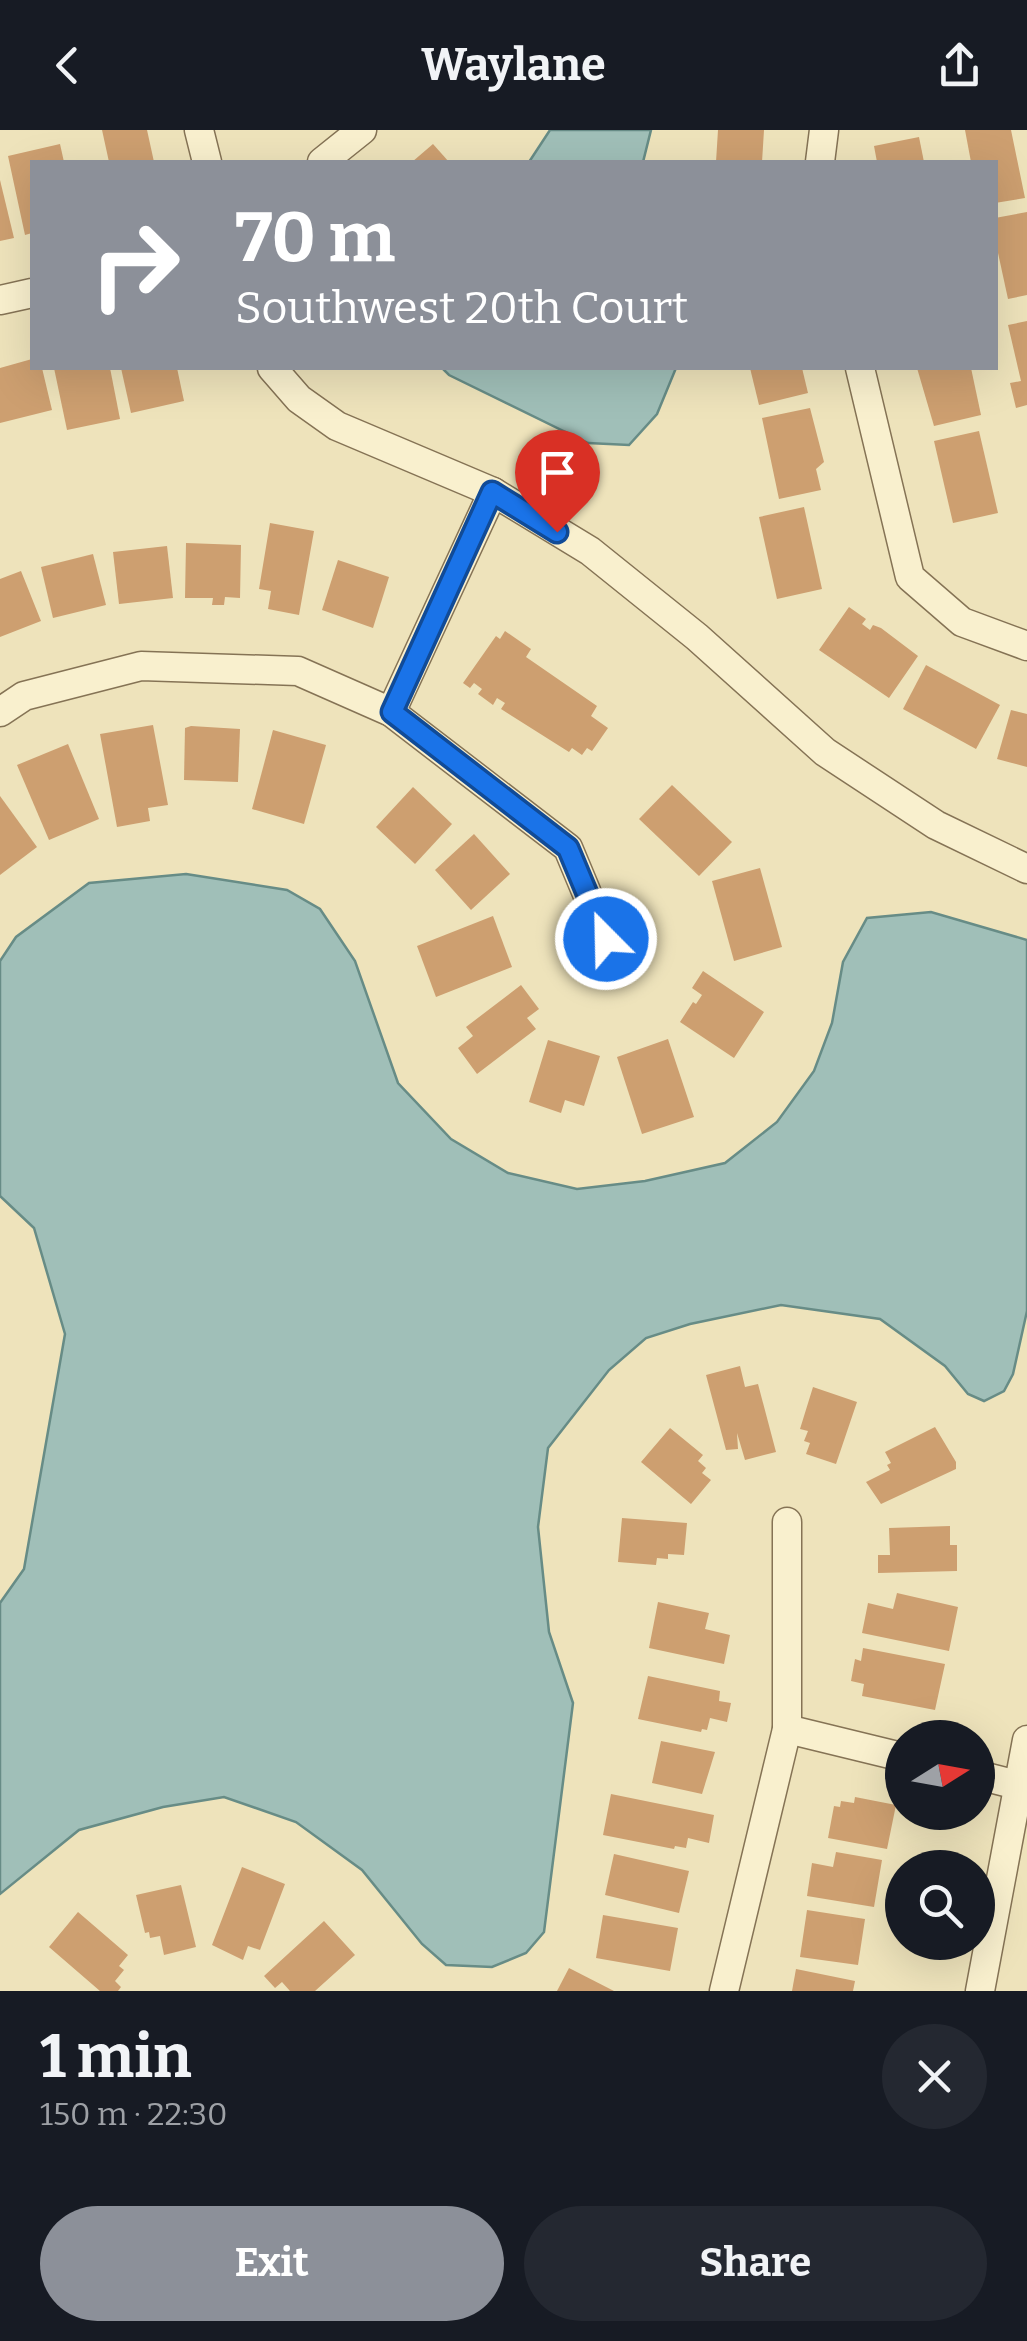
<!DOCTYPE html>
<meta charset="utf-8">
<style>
body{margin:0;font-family:Bitter,serif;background:#242831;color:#f1f3f6;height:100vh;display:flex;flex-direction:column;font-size:38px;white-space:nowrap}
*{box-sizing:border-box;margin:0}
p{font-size:32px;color:#9ea1a6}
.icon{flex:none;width:55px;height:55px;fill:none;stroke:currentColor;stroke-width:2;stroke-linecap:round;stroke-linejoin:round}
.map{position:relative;height:1861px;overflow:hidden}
.sheet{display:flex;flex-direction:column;background:#171b24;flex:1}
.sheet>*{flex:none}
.guide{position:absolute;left:30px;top:30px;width:968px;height:210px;border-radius:0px;box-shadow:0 10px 40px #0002;background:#8c9099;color:#fff;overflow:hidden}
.needle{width:65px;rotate:79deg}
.fabs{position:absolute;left:885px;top:1590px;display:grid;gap:20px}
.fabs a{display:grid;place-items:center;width:110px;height:110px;border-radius:50%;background:#171b24;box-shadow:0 10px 40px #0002;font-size:50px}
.pin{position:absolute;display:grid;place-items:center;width:85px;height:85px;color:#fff;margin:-102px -42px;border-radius:50% 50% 50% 0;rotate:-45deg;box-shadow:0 0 10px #0007}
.pin .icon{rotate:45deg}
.me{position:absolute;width:110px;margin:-55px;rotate:337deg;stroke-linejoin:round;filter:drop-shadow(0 0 8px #0008)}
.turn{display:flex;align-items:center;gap:35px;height:210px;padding:0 40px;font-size:45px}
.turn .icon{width:130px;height:130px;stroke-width:2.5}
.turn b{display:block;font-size:70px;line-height:85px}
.round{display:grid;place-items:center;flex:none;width:105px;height:105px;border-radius:52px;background:#242831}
.headline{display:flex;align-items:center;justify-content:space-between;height:170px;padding:0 40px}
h1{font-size:60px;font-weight:700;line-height:75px}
.cta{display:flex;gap:20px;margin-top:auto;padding:20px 40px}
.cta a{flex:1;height:115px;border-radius:60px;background:#8c9099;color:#fff;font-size:40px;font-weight:700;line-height:115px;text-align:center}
.cta a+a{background:#242831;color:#f1f3f6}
header{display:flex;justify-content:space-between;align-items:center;height:130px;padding:0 40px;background:#171b24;font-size:45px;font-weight:700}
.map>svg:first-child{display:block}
.water{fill:#a0bfb8;stroke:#678c86;stroke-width:2.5}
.building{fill:#cd9f70}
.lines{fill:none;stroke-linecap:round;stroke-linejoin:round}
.minor-casing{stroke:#857355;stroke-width:31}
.minor{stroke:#f9f0ce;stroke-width:28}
.route-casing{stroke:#114b97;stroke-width:25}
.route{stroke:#1a73e8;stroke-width:18}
</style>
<header><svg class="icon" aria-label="back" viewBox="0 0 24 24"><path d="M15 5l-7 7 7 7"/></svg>Waylane<svg class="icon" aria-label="share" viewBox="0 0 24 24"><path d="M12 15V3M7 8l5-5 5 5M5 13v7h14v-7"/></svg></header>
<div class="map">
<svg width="1027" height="1861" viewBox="0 0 1027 1861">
<rect width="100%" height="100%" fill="#eee3bb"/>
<g class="water">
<polygon points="550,0 651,0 643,32 529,32"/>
<polygon points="442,238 676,238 657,284 629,315 588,313 449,245"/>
<polygon points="186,744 287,760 320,779 355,831 398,953 451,1009 508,1043 577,1059 645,1051 725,1033 777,992 814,941 832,893 843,832 867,788 931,782 1027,810 1027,1181 1013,1244 1004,1261 984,1271 968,1264 945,1236 880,1189 781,1175 690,1194 646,1208 609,1240 548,1318 538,1397 549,1502 573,1573 544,1802 526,1823 492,1837 446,1835 422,1814 362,1740 296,1692 224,1667 163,1677 79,1700 0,1764 0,1473 24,1439 65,1204 34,1098 0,1066 0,831 16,807 89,753"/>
</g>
<g class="building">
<polygon points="102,0 147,0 154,32 109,32"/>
<polygon points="718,0 764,0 762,32 716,32"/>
<polygon points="965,0 1011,0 1025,68 995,73 995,32 971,32"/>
<polygon points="919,7 924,32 877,32 874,16"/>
<polygon points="60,14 64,32 32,32 32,103 25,105 8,26"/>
<polygon points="433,14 449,32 412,32"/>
<polygon points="0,50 14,108 0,111"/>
<polygon points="1027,82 1027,165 1008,169 995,109 995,88"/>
<polygon points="1027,191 1027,275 1016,278 1010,253 1021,251 1008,195"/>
<polygon points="32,229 32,238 42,238 52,280 0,293 0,238"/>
<polygon points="54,238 110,238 120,289 67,300"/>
<polygon points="121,238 177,238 184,271 131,283"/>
<polygon points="750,238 802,238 808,263 759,275"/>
<polygon points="917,238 971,238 981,285 934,296"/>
<polygon points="810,278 824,332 816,339 821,360 779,369 762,288"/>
<polygon points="979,301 998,383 953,393 934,311"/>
<polygon points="804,377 822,459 777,469 759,387"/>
<polygon points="270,393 314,401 299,485 268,479 271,461 259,459"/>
<polygon points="186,413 241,415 240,468 225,467 224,475 212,475 213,468 185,468"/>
<polygon points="167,416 173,468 119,474 113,422"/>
<polygon points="93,424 106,475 53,488 41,437"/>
<polygon points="338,430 389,447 373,498 322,480"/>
<polygon points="21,441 41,491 0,507 0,449"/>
<polygon points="849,477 866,489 862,494 870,500 873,495 881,498 918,526 889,568 819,520"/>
<polygon points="505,501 531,519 526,527 597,576 591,586 608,598 592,621 587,618 582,625 572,618 569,622 501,579 505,573 497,568 493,575 478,564 482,559 474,553 470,558 463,553 496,506 500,509"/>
<polygon points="926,535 1000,575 976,619 903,579"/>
<polygon points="1011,580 1027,584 1027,637 997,629"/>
<polygon points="153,595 168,675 148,678 150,691 117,697 100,604"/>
<polygon points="191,596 240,599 238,652 184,650 185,598"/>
<polygon points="273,600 326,615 304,694 252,679"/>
<polygon points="68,614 99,689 49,710 17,635"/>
<polygon points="672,655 732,712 699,746 639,689"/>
<polygon points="413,657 452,694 415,734 376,697"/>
<polygon points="0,666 37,717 0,745"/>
<polygon points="474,704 510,744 471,780 435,740"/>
<polygon points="760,738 782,817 734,831 712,751"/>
<polygon points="493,786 512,837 436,867 417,816"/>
<polygon points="703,841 764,882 734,928 680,892 693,872 696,874 702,865 692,858"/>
<polygon points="521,855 539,879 527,888 536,899 477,944 458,918 473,906 466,897"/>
<polygon points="668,909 694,987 642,1004 617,927"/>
<polygon points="548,910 600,926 584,976 565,970 561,983 529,972"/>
<polygon points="740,1236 745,1257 758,1254 776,1322 745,1330 737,1303 738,1319 726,1320 706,1245"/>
<polygon points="813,1257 857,1272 836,1334 806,1324 810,1313 804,1311 808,1301 800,1299"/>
<polygon points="935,1297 956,1332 956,1339 881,1374 866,1352 890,1340 887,1335 891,1333 885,1322"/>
<polygon points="670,1298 703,1325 698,1331 706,1338 702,1343 711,1350 691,1374 641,1332"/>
<polygon points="622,1388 687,1393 684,1425 668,1424 668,1429 657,1428 656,1435 618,1432"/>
<polygon points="950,1396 950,1415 957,1415 957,1441 878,1443 878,1425 890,1425 889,1398"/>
<polygon points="897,1463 958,1477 949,1521 862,1503 868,1473 893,1479"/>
<polygon points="658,1472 709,1483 705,1499 730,1505 724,1534 649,1518"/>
<polygon points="863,1518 945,1534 935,1580 862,1566 864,1554 851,1551 855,1529 861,1531"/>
<polygon points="648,1546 720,1561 719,1571 731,1573 727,1592 710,1588 707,1600 702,1599 701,1602 638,1589"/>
<polygon points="661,1611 715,1622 702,1664 652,1653"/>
<polygon points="611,1664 714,1685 709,1713 688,1708 686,1718 675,1716 674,1719 603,1705"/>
<polygon points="855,1667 896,1675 887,1719 828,1708 834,1676 840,1677 841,1671 854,1673"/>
<polygon points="836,1722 882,1730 874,1777 807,1766 812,1733 833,1737"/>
<polygon points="614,1724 689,1741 679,1783 605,1765"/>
<polygon points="242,1737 285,1754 260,1820 248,1816 243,1830 212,1815"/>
<polygon points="181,1755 196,1817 164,1825 160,1806 150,1808 149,1802 145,1803 136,1765"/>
<polygon points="807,1780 865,1789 858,1835 800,1827"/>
<polygon points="78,1782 128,1825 119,1836 124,1840 115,1851 121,1857 118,1861 100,1861 49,1817"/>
<polygon points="603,1785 678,1798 670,1841 596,1828"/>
<polygon points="324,1791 355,1825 315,1861 290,1861 282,1852 275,1858 264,1846"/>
<polygon points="569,1838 614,1861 557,1861"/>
<polygon points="796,1839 855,1851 853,1861 792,1861"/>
</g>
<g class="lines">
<g class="minor-casing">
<g id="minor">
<polyline points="199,0 207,32"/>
<polyline points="322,32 362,0"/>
<polyline points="820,32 824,0"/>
<polyline points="0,170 32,163"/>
<polyline points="272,238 299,269 337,296 493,362 590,421 697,507 825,622 936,695 1027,739"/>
<polyline points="860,238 910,447 962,492 1027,516"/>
<polyline points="0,582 24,566 141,536 298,541 391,582 568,718 606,809"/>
<polyline points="391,582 493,362"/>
<polyline points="787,1599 902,1627"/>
<polyline points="978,1645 1017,1655"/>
<polyline points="724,1861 787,1599 787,1392"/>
<polyline points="980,1861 1027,1610"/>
</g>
</g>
<use href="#minor" class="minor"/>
</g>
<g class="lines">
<g class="route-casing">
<polyline id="route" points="557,402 492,362 392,582 568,718 606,809"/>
</g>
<use href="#route" class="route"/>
</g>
</svg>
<div class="fabs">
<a><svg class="needle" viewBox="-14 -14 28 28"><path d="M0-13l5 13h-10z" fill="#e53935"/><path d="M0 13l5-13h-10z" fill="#9ea1a6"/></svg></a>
<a><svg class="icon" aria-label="search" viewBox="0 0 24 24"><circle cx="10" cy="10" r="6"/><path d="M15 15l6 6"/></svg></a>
</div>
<div class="pin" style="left:557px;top:402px;background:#d93025"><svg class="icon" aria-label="arrive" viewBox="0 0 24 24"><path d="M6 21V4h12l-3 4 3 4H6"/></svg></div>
<svg class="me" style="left:606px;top:809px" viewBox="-20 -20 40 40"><circle r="17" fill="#1a73e8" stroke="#fff" stroke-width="3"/><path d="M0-11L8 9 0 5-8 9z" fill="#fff"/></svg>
<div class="guide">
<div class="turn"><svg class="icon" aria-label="right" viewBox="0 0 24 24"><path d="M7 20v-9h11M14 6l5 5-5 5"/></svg><div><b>70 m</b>Southwest 20th Court</div></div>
</div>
</div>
<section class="sheet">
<div class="headline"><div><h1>1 min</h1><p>150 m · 22:30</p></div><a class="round"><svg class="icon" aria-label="close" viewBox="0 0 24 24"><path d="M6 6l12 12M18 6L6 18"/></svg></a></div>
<div class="cta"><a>Exit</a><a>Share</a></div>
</section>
